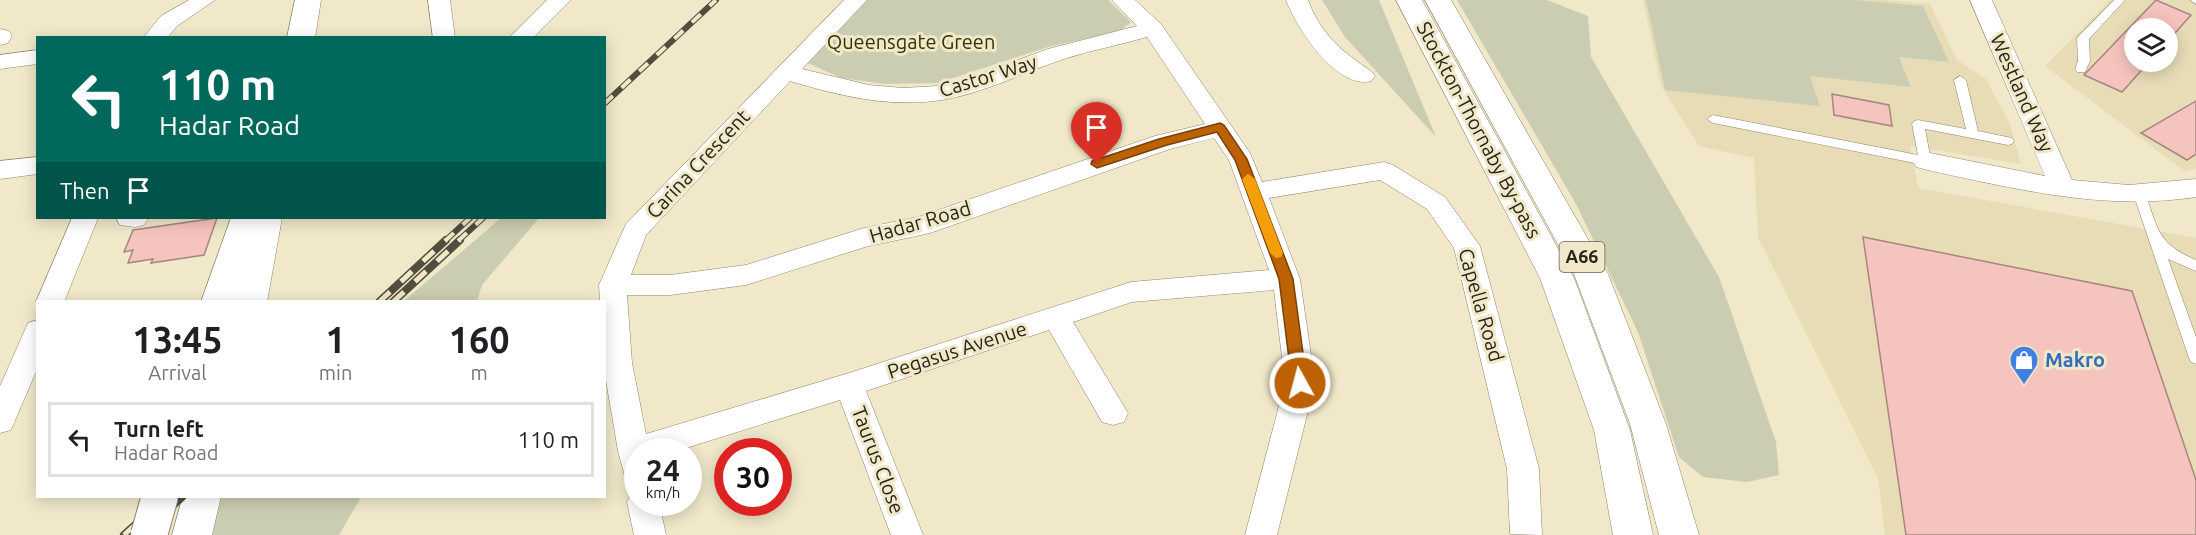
<!DOCTYPE html>
<style>
body{margin:0;font-family:Ubuntu,sans-serif;background:#f6f6f6;color:#202124;height:100vh;display:flex;flex-direction:column;font-size:22px;white-space:nowrap}
*{box-sizing:border-box;margin:0}
p{font-size:20px;color:#757577}
.icon{flex:none;width:33px;height:33px;fill:none;stroke:currentColor;stroke-width:2;stroke-linecap:round;stroke-linejoin:round}
.map{position:relative;flex:1;overflow:hidden}
.details{position:absolute;left:36px;top:300px;width:570px;height:198px;display:flex;flex-direction:column;background:#fff;border-radius:0px;box-shadow:0 3px 15px #0003}
.details>*{flex:none}
.top-card{position:absolute;left:36px;top:36px;width:570px;height:183px;border-radius:0px;box-shadow:0 3px 15px #0003;background:#00695c;color:#fff;overflow:hidden}
.controls{position:absolute;left:2124px;top:18px;display:grid;gap:12px}
.controls a{display:grid;place-items:center;width:54px;height:54px;border-radius:50%;background:#fff;box-shadow:0 3px 15px #0003;font-size:30px}
.speed{position:absolute;left:624px;top:438px;display:flex;gap:12px;font-size:30px;font-weight:700;text-align:center}
.speed>*{display:grid;place-content:center;width:78px;height:78px;border-radius:50%;background:#fff;box-shadow:0 3px 15px #0003;line-height:1}
.speed small{font-size:15px;font-weight:400}
.speed .limit{border:9px solid #d22;background:#fff;color:#111}
.pin{position:absolute;display:grid;place-items:center;width:51px;height:51px;color:#fff;margin:-62px -26px;border-radius:50% 50% 50% 0;rotate:-45deg;box-shadow:0 0 6px #0007}
.pin .icon{rotate:45deg}
.me{position:absolute;width:66px;margin:-33px;rotate:353deg;stroke-linejoin:round;filter:drop-shadow(0 0 4px #0008)}
.turn{display:flex;align-items:center;gap:21px;height:126px;padding:0 24px;font-size:27px}
.turn .icon{width:78px;height:78px;stroke-width:2.5}
.turn b{display:block;font-size:42px;line-height:51px}
.then{display:flex;align-items:center;height:57px;padding:0 24px;background:#0003;gap:12px;font-size:22px}
.eta{display:flex;justify-content:space-evenly;align-items:center;height:102px;text-align:center}
.eta b{font-size:36px;font-weight:700;line-height:42px}
ul{padding:0;list-style:none}
li{display:flex;align-items:center;gap:18px;height:75px;margin:0 12px 9px;padding:0 12px;border:3px solid #e0e0e0;border-radius:0px}
li div{flex:1}
li b{display:block;font-size:22px}
li em{font-style:normal}
.map>svg:first-child{display:block}
.built{fill:#e7dcb6;fill-rule:evenodd}
.green{fill:#cbcdb2}
.building{fill:#f6c4be;stroke:#a78681;stroke-width:1.5}
.lines{fill:none;stroke-linecap:round;stroke-linejoin:round}
.lane-casing{stroke:#8c8468;stroke-width:1}
.street-casing{stroke:#8c8468;stroke-width:1}
.primary-casing{stroke:#8c8468;stroke-width:1}
.highway-casing{stroke:#8c8468;stroke-width:1}
.lane{fill:#fff;fill-rule:evenodd}
.street{fill:#fff;fill-rule:evenodd}
.primary{fill:#fff;fill-rule:evenodd}
.highway{fill:#fff;fill-rule:evenodd}
.rail-far1-casing{stroke:#524e3e;stroke-width:6}
.rail-casing{stroke:#524e3e;stroke-width:8}
.rail-far1{stroke:#f0e8c9;stroke-width:4;stroke-dasharray:12;stroke-linecap:butt}
.rail{stroke:#f0e8c9;stroke-width:5;stroke-dasharray:15;stroke-linecap:butt}
.primary-bridge-casing{stroke:#8c8468;stroke-width:38;stroke-linecap:butt}
.primary-bridge{stroke:#fff;stroke-width:36}
.route{fill:#bc6205;stroke:#7a4003;stroke-width:1.5}
.slow{fill:#f59e0b}
.labels{text-anchor:middle;stroke-width:6;stroke-linejoin:round;paint-order:stroke}
.shield{fill:#f0e8c9;stroke:#635f4d;stroke-width:1.5}
.shield-label{font-size:18px;font-weight:bold;fill:#272418}
.park-label{font-size:20px;fill:#330;stroke:#f0e8c9}
.street-label{font-size:20px;fill:#272418;stroke:#f0e8c9}
.shop-label{font-size:20px;font-weight:bold;fill:#366cbe;stroke:#f0e8c9;text-anchor:start}
</style>
<div class="map">
<svg width="2196" height="535" viewBox="0 0 2196 535">
<rect width="100%" height="100%" fill="#f0e8c9"/>
<g class="built">
<polygon points="1643,0 1885,0 1930,4 1957,60 1986,79 2010,124 2021,164 1910,146 1918,188 2196,238 2196,535 1885,535 1878,478 1758,237 1754,158 1699,146 1661,86"/>
<path d="M 2110,0 L 2196,0 L 2196,168 L 2186,172 L 2045,66 ZM 2134,28 L 2168,28 L 2168,62 L 2134,62 Z"/>
</g>
<g class="green">
<polygon points="856,0 1108,0 1131,22 1120,31 1048,47 938,83 885,84 841,78 799,59"/>
<polygon points="1322,0 1379,0 1436,137 1345,37"/>
<polygon points="1457,0 1547,0 1588,16 1591,57 1719,277 1776,442 1779,475 1747,482 1703,477 1679,457 1638,332 1576,204"/>
<polygon points="1646,0 1856,0 1923,6 1949,62 1899,57 1911,87 1810,76 1820,106 1665,90"/>
<polygon points="501,218 539,218 482,285 477,301 404,301"/>
<polygon points="222,497 361,497 339,535 210,535"/>
</g>
<g class="building">
<polygon points="2156,0 2191,15 2168,41 2168,28 2134,28 2134,62 2149,62 2122,92 2084,75"/>
<polygon points="1832,94 1889,105 1892,126 1834,115"/>
<polygon points="2196,101 2196,154 2187,160 2141,133"/>
<polygon points="217,218 204,255 151,263 153,259 128,263 133,250 124,252 133,230"/>
<polygon points="1863,237 2132,291 2196,480 2196,535 1906,535"/>
</g>
<g class="lines">
<g class="lane-casing">
<g id="lane">
<polygon points="2114,0 2125,0 2089,39 2090,61 2085,72 2077,72 2075,69 2078,61 2077,38"/>
<polygon points="2190,0 2196,0 2196,4"/>
<polygon points="1960,76 1966,80 1978,131 2012,138 2014,141 2012,144 2008,145 1925,129 1931,161 1925,165 1713,123 1707,119 1713,115 1918,155 1912,124 1914,121 1918,120 1966,129 1954,80"/>
<path d="M 2139,189 L 2145,193 C 2159,231 2157,243 2196,260 L 2196,271 L 2168,259 L 2196,337 L 2196,364 L 2191,362 L 2189,358 L 2133,193 Z"/>
</g>
</g>
<g class="street-casing">
<g id="street">
<polygon points="189,0 215,0 177,26 167,38 143,38 161,16"/>
<polygon points="428,0 450,0 455,38 433,38"/>
<polygon points="547,0 571,0 533,38 509,38"/>
<path d="M 844,0 L 867,0 L 802,69 L 869,85 L 903,88 L 937,86 L 963,80 L 1048,49 L 1137,26 L 1112,0 L 1135,0 L 1161,24 L 1250,153 L 1262,182 L 1384,162 L 1393,165 L 1445,197 L 1480,246 L 1539,469 L 1542,535 L 1510,534 L 1507,469 L 1454,248 L 1427,209 L 1380,180 L 1269,198 L 1300,279 L 1315,383 L 1277,535 L 1245,535 L 1285,383 L 1274,290 L 1132,302 L 1073,322 L 1128,413 L 1124,422 L 1113,425 L 1102,422 L 1049,330 L 866,391 L 923,535 L 891,535 L 840,400 L 673,452 L 638,452 L 638,488 L 627,484 L 618,451 L 604,369 L 604,302 L 600,302 L 599,285 L 626,224 ZM 1147,37 L 1205,124 L 1155,136 L 918,217 L 864,228 L 746,265 L 670,275 L 631,275 L 646,235 L 790,81 C 837,95 885,107 934,101 C 979,96 1021,73 1064,59 C 1091,50 1120,45 1147,37 ZM 1214,138 L 1229,160 L 1269,270 L 1131,282 L 849,373 L 646,434 L 632,363 L 627,295 L 670,295 L 746,285 L 865,247 L 930,233 L 1170,149 Z"/>
<path d="M 1286,0 L 1308,0 C 1320,33 1342,52 1371,71 L 1375,76 L 1371,81 C 1337,90 1296,28 1286,0 Z"/>
<path d="M 1970,0 L 1992,0 L 2072,180 L 2129,185 L 2196,179 L 2196,197 C 2123,208 2055,197 1983,182 C 1961,177 1938,173 1916,167 L 1913,161 L 1916,155 L 1925,152 L 2045,176 Z"/>
<polygon points="0,29 9,31 12,36 8,43 0,45"/>
<polygon points="38,50 38,64 0,69 0,55"/>
<polygon points="38,157 38,174 0,179 0,161"/>
<polygon points="72,218 98,218 64,302 38,302 38,304 36,302"/>
<polygon points="116,218 148,218 144,225 135,227 120,225"/>
<polygon points="38,320 38,367 11,430 0,433 0,386 28,323"/>
<polygon points="638,490 638,502 659,502 666,535 634,535 627,502 632,492"/>
</g>
</g>
<g class="primary-casing">
<g id="primary">
<polygon points="295,0 321,0 315,38 287,38"/>
<polygon points="231,218 282,218 267,302 201,302"/>
<polygon points="183,496 221,496 212,535 172,535"/>
</g>
</g>
<g class="highway-casing">
<g id="highway">
<polygon points="1396,0 1422,0 1574,278 1630,430 1653,535 1613,535 1594,430 1540,278"/>
<polygon points="1425,0 1451,0 1608,274 1666,424 1699,535 1659,535 1630,424 1574,274"/>
</g>
</g>
<use href="#lane" class="lane"/>
<use href="#street" class="street"/>
<use href="#primary" class="primary"/>
<use href="#highway" class="highway"/>
<g class="rail-far1-casing">
<g id="rail-far1">
<polyline points="604,104 716,0"/>
<polyline points="445,241 470,218"/>
<polyline points="458,241 483,218"/>
</g>
</g>
<g class="rail-casing">
<g id="rail">
<polyline points="379,302 446,240"/>
<polyline points="393,302 460,240"/>
<polyline points="124,535 167,496"/>
<polyline points="141,535 183,496"/>
</g>
</g>
<use href="#rail-far1" class="rail-far1"/>
<use href="#rail" class="rail"/>
<g class="primary-bridge-casing">
<polyline id="primary-bridge" points="149,535 160,496"/>
</g>
<use href="#primary-bridge" class="primary-bridge"/>
</g>
<polygon class="route" points="1220,123 1224,125 1247,159 1293,279 1307,383 1300,389 1292,383 1279,279 1235,160 1217,132 1167,145 1097,168 1091,164 1092,161 1159,139"/>
<polygon class="slow" points="1248,174 1255,179 1283,253 1281,257 1276,258 1270,253 1242,179"/>
<defs>
<g id="shop-pin" transform="scale(1.5)"><path d="M0 17L-7.5 6A9.5 9.5 0 1 1 7.5 6Z" fill="#3f7fe0" stroke="#f0e8c9"/><path d="M-5-2.5h2.3a2.7 3.5 0 0 1 5.4 0H5L5.5 6h-11ZM-1.5-2.5h3a1.5 2.3 0 0 0-3 0Z" fill="#fff"/></g>
</defs>
<g fill-rule="evenodd">
<use href="#shop-pin" x="2024" y="360"/>
</g>
<g class="labels">
<rect class="shield" x="1559.5" y="242" width="45" height="30" rx="4.5"/>
<g class="shield-label">
<text x="1582" y="263">A66</text>
</g>
<g class="park-label">
<text x="911" y="49">Queensgate Green</text>
</g>
<g class="street-label">
<text transform="translate(988 76) rotate(-17)" y="7">Castor Way</text>
<text transform="translate(2022 93) rotate(66)" y="7">Westland Way</text>
<text transform="translate(1479 130) rotate(62)" y="7">Stockton-Thornaby By-pass</text>
<text transform="translate(698 164) rotate(-47)" y="7">Carina Crescent</text>
<text transform="translate(920 222) rotate(-16)" y="7">Hadar Road</text>
<text transform="translate(1481 305) rotate(74)" y="7">Capella Road</text>
<text transform="translate(957 350) rotate(-18)" y="7">Pegasus Avenue</text>
<text transform="translate(878 460) rotate(69)" y="7">Taurus Close</text>
</g>
<g class="shop-label">
<text x="2045" y="367">Makro</text>
</g>
</g>
</svg>
<div class="controls">
<a><svg class="icon" aria-label="layers" viewBox="0 0 24 24"><path d="M12 4l9 5-9 5-9-5zM3 14l9 5 9-5"/></svg></a>
</div>
<div class="speed"><div>24<small>km/h</small></div><div class="limit">30</div></div>
<div class="pin" style="left:1097px;top:164px;background:#d93025"><svg class="icon" aria-label="arrive" viewBox="0 0 24 24"><path d="M6 21V4h12l-3 4 3 4H6"/></svg></div>
<svg class="me" style="left:1300px;top:383px" viewBox="-20 -20 40 40"><circle r="17" fill="#bc6205" stroke="#fff" stroke-width="3"/><path d="M0-11L8 9 0 5-8 9z" fill="#fff"/></svg>
<div class="top-card">
<div class="turn"><svg class="icon" aria-label="left" viewBox="0 0 24 24"><path d="M17 20v-9H6M10 6l-5 5 5 5"/></svg><div><b>110 m</b>Hadar Road</div></div>
<div class="then">Then<svg class="icon" aria-label="arrive" viewBox="0 0 24 24"><path d="M6 21V4h12l-3 4 3 4H6"/></svg></div>
</div>
<section class="details">
<div class="eta">
<div><b>13:45</b><p>Arrival</p></div>
<div><b>1</b><p>min</p></div>
<div><b>160</b><p>m</p></div>
</div>
<ul>
<li><svg class="icon" aria-label="left" viewBox="0 0 24 24"><path d="M17 20v-9H6M10 6l-5 5 5 5"/></svg><div><b>Turn left</b><p>Hadar Road</p></div><em>110 m</em></li>
</ul>
</section>
</div>
